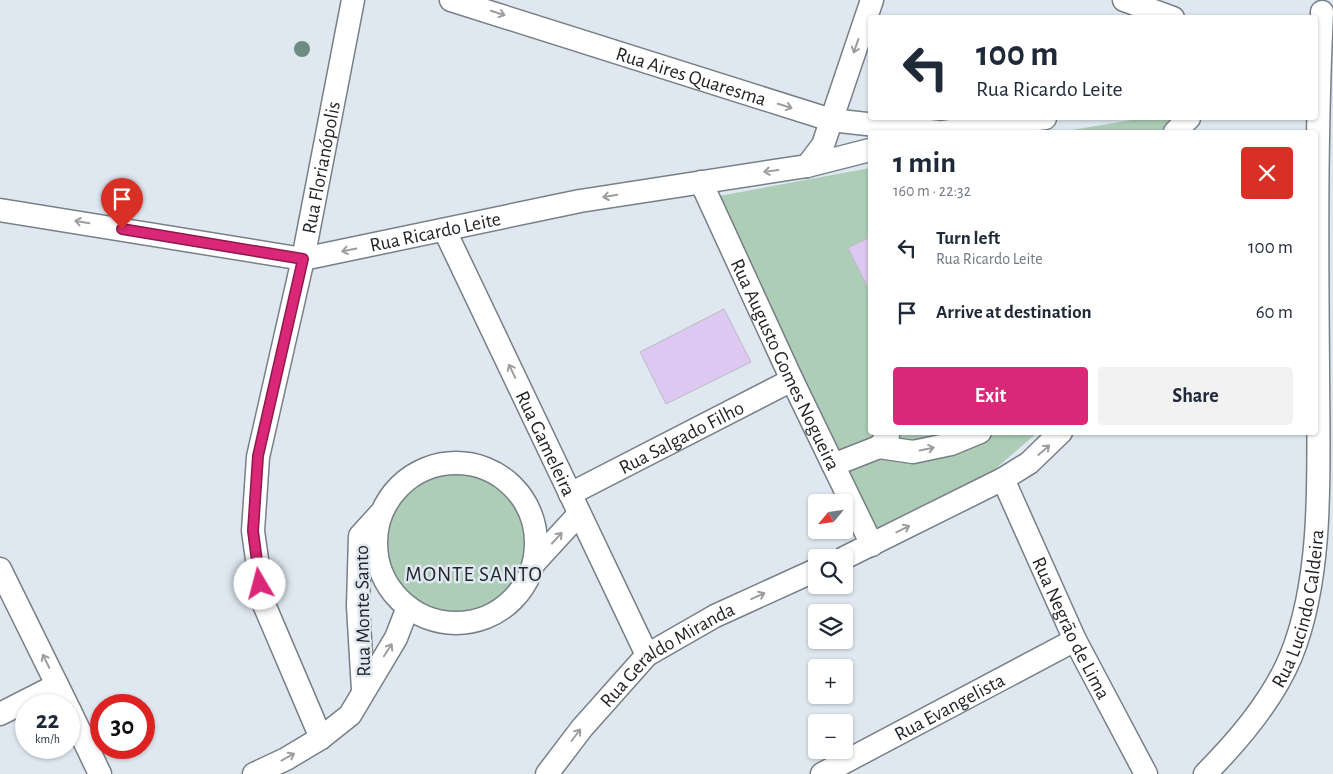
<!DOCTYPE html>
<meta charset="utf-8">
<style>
body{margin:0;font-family:"Alegreya Sans",sans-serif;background:#f2f2f3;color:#1f2937;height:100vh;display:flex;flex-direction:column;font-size:19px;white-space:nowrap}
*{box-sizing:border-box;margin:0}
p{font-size:16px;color:#747a83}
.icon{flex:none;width:28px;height:28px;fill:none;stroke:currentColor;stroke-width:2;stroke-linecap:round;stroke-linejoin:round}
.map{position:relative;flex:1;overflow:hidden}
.panel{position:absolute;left:868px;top:130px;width:450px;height:305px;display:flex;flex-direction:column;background:#fff;border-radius:5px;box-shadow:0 1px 4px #0004}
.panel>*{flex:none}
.hud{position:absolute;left:868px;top:15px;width:450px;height:105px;border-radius:5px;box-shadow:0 1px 4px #0004;background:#fff;color:#1f2937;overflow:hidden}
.needle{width:32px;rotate:241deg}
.fabs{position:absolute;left:808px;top:494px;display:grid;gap:10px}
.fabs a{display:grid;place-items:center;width:45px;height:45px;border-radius:5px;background:#fff;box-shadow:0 1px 4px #0004;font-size:25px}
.speed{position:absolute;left:15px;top:694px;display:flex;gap:10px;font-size:25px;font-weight:700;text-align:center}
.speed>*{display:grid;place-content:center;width:65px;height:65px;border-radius:50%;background:#fff;box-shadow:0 1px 4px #0004;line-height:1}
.speed small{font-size:12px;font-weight:400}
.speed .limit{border:8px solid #d22;background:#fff;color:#111}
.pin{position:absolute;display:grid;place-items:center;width:42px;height:42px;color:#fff;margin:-51px -21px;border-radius:50% 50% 50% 0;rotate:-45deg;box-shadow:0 0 5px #0007}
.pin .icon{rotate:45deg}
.me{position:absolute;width:55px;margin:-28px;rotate:352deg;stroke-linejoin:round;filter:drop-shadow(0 0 4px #0008)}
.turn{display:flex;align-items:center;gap:18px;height:105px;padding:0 25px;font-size:22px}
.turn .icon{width:65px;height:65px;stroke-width:2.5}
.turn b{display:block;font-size:35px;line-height:42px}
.round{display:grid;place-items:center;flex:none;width:52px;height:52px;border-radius:5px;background:#f2f2f3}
.overview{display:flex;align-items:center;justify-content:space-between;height:85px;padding:0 25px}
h1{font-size:30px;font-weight:700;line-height:38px}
.primary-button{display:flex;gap:10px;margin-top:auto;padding:10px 25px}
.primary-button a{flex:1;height:58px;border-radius:5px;background:#db2777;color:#fff;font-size:20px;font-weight:700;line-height:58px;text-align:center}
.primary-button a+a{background:#f2f2f3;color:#1f2937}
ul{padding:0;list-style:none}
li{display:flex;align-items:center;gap:15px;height:65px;padding:0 25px}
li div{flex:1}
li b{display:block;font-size:19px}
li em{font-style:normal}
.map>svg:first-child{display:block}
.green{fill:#adcdb7}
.building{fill:#ddc8f1;stroke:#beb9c3}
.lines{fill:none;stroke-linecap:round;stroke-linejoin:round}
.minor-casing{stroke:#777f87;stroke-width:25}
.minor{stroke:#fff;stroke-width:22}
.tree{fill:#6d8d82}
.oneway{stroke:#9c9d9f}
.route-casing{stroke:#8e194d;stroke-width:12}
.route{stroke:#db2777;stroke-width:9}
.labels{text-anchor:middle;stroke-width:5;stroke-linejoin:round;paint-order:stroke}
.street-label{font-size:20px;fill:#232629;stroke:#dfe8f1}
.neighbourhood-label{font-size:21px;letter-spacing:1px;fill:#232629;stroke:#dfe8f1}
</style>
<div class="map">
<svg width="1333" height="774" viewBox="0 0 1333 774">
<rect width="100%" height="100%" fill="#dfe8f1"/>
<g class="green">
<polygon points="1143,118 1174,118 1160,132 1061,132"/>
<polygon points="870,168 870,432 1037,433 994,470 875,529 719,196"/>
<circle cx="456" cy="543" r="69"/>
</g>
<g class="building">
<polygon points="870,237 870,292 848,248"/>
<polygon points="724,309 751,362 666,404 640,352"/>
</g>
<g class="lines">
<g class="minor-casing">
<g id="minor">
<path id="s1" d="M 451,0 L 831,120 L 938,132"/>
<polyline points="1124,0 1173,18"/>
<polyline points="944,132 1045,118"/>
<polyline points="1175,132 1189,118"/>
<polyline points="807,166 823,145 872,0"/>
<path id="s2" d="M 701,182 L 792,380 L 872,545"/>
<path id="s3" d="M 0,210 L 303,259 L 580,201 L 807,166 L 870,150"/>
<path id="s4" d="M 445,231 L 647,655"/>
<polyline points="879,447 913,452 951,444 980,432"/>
<circle cx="456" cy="543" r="80"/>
<polyline points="833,465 879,447 888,435"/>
<path id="s5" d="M 1003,479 L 1075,640 L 1146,774"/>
<path id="s6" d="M 570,494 L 792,380"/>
<polyline points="844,558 1003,479 1029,463 1061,432"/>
<polyline points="535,562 579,514"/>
<polyline points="0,569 67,705"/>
<polyline points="363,690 358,606 360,536 380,514"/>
<polyline points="69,709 100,774"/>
<polyline points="0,714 57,685"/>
<path id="s7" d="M 321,738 L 263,602 L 253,531 L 258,457 L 303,259 L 353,0"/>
<polyline points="254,774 286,759 321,738 350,715 396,638 408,607"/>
<path id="s8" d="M 547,774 L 582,728 L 647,655 L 715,616 L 816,570"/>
<path id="s9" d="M 822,774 L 1075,640"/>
<path id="s10" d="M 1205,774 C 1238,741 1273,700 1291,656 C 1325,573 1318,460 1318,371 C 1317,251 1316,132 1322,12"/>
</g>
</g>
<use href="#minor" class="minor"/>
</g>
<circle class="tree" cx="302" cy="49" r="8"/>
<defs><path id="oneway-shaft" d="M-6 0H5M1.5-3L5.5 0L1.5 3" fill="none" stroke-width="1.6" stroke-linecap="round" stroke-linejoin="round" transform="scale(1.25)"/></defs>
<g class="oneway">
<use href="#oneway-shaft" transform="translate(498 13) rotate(18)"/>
<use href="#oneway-shaft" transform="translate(856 46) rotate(109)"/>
<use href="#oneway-shaft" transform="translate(785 106) rotate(17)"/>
<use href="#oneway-shaft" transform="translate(771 171) rotate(172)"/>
<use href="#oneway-shaft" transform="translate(610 196) rotate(171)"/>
<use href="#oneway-shaft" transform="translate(82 222) rotate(-171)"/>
<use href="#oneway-shaft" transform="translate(349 250) rotate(169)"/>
<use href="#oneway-shaft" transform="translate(512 371) rotate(-115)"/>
<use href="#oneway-shaft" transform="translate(927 449) rotate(-12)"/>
<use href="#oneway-shaft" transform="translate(1044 450) rotate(-41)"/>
<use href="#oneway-shaft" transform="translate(903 529) rotate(-27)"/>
<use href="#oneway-shaft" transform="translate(557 538) rotate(-47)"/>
<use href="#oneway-shaft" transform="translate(758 596) rotate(-24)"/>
<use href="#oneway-shaft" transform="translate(388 650) rotate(-57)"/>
<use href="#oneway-shaft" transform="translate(46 661) rotate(-116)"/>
<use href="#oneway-shaft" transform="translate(576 735) rotate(-53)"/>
<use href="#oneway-shaft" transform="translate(288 757) rotate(-29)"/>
</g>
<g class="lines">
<g class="route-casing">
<polyline id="route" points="122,229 303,259 258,456 253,531 260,584"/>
</g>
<use href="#route" class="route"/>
</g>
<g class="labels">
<g class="street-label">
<text dy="7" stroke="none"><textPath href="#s1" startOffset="252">Rua Aires Quaresma</textPath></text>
<text dy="7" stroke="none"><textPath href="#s7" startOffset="590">Rua Florianópolis</textPath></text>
<text dy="7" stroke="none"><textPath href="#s3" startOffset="442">Rua Ricardo Leite</textPath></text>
<text dy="7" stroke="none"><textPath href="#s2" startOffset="201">Rua Augusto Gomes Nogueira</textPath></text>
<text dy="7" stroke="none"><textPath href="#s6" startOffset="125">Rua Salgado Filho</textPath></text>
<text dy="7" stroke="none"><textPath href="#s4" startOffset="235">Rua Gameleira</textPath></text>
<text dy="7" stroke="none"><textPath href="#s10" startOffset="195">Rua Lucindo Caldeira</textPath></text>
<text transform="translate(362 611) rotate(-91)" y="7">Rua Monte Santo</text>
<text dy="7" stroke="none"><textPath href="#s5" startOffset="164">Rua Negrão de Lima</textPath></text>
<text dy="7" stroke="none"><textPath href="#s8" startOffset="172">Rua Geraldo Miranda</textPath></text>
<text dy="7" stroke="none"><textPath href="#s9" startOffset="144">Rua Evangelista</textPath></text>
</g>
<g class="neighbourhood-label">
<text x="474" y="581">MONTE SANTO</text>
</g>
</g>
</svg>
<div class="fabs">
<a><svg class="needle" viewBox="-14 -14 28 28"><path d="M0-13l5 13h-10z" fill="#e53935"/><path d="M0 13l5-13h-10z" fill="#747a83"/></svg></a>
<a><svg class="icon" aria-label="search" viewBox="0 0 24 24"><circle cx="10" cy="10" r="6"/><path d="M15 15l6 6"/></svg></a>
<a><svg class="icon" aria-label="layers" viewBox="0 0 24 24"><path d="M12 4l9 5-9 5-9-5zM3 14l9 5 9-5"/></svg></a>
<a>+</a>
<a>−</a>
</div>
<div class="speed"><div>22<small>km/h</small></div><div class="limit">30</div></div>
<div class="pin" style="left:122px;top:229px;background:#d93025"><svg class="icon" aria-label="arrive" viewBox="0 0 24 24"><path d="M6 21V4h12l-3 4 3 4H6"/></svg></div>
<svg class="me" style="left:260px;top:584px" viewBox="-20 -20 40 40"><circle r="19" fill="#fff"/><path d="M0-13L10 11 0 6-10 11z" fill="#db2777"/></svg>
<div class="hud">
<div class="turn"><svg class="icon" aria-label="left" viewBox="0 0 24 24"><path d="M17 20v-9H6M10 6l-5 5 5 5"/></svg><div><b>100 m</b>Rua Ricardo Leite</div></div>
</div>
<section class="panel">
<div class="overview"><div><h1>1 min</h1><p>160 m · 22:32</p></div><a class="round" style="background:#d93025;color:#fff"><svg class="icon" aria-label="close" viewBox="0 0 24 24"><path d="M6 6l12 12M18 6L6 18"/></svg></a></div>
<ul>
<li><svg class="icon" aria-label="left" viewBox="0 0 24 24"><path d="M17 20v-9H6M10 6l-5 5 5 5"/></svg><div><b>Turn left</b><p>Rua Ricardo Leite</p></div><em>100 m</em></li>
<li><svg class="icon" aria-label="arrive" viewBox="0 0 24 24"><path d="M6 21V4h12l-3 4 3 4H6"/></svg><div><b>Arrive at destination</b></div><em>60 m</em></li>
</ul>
<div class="primary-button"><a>Exit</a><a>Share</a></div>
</section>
</div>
